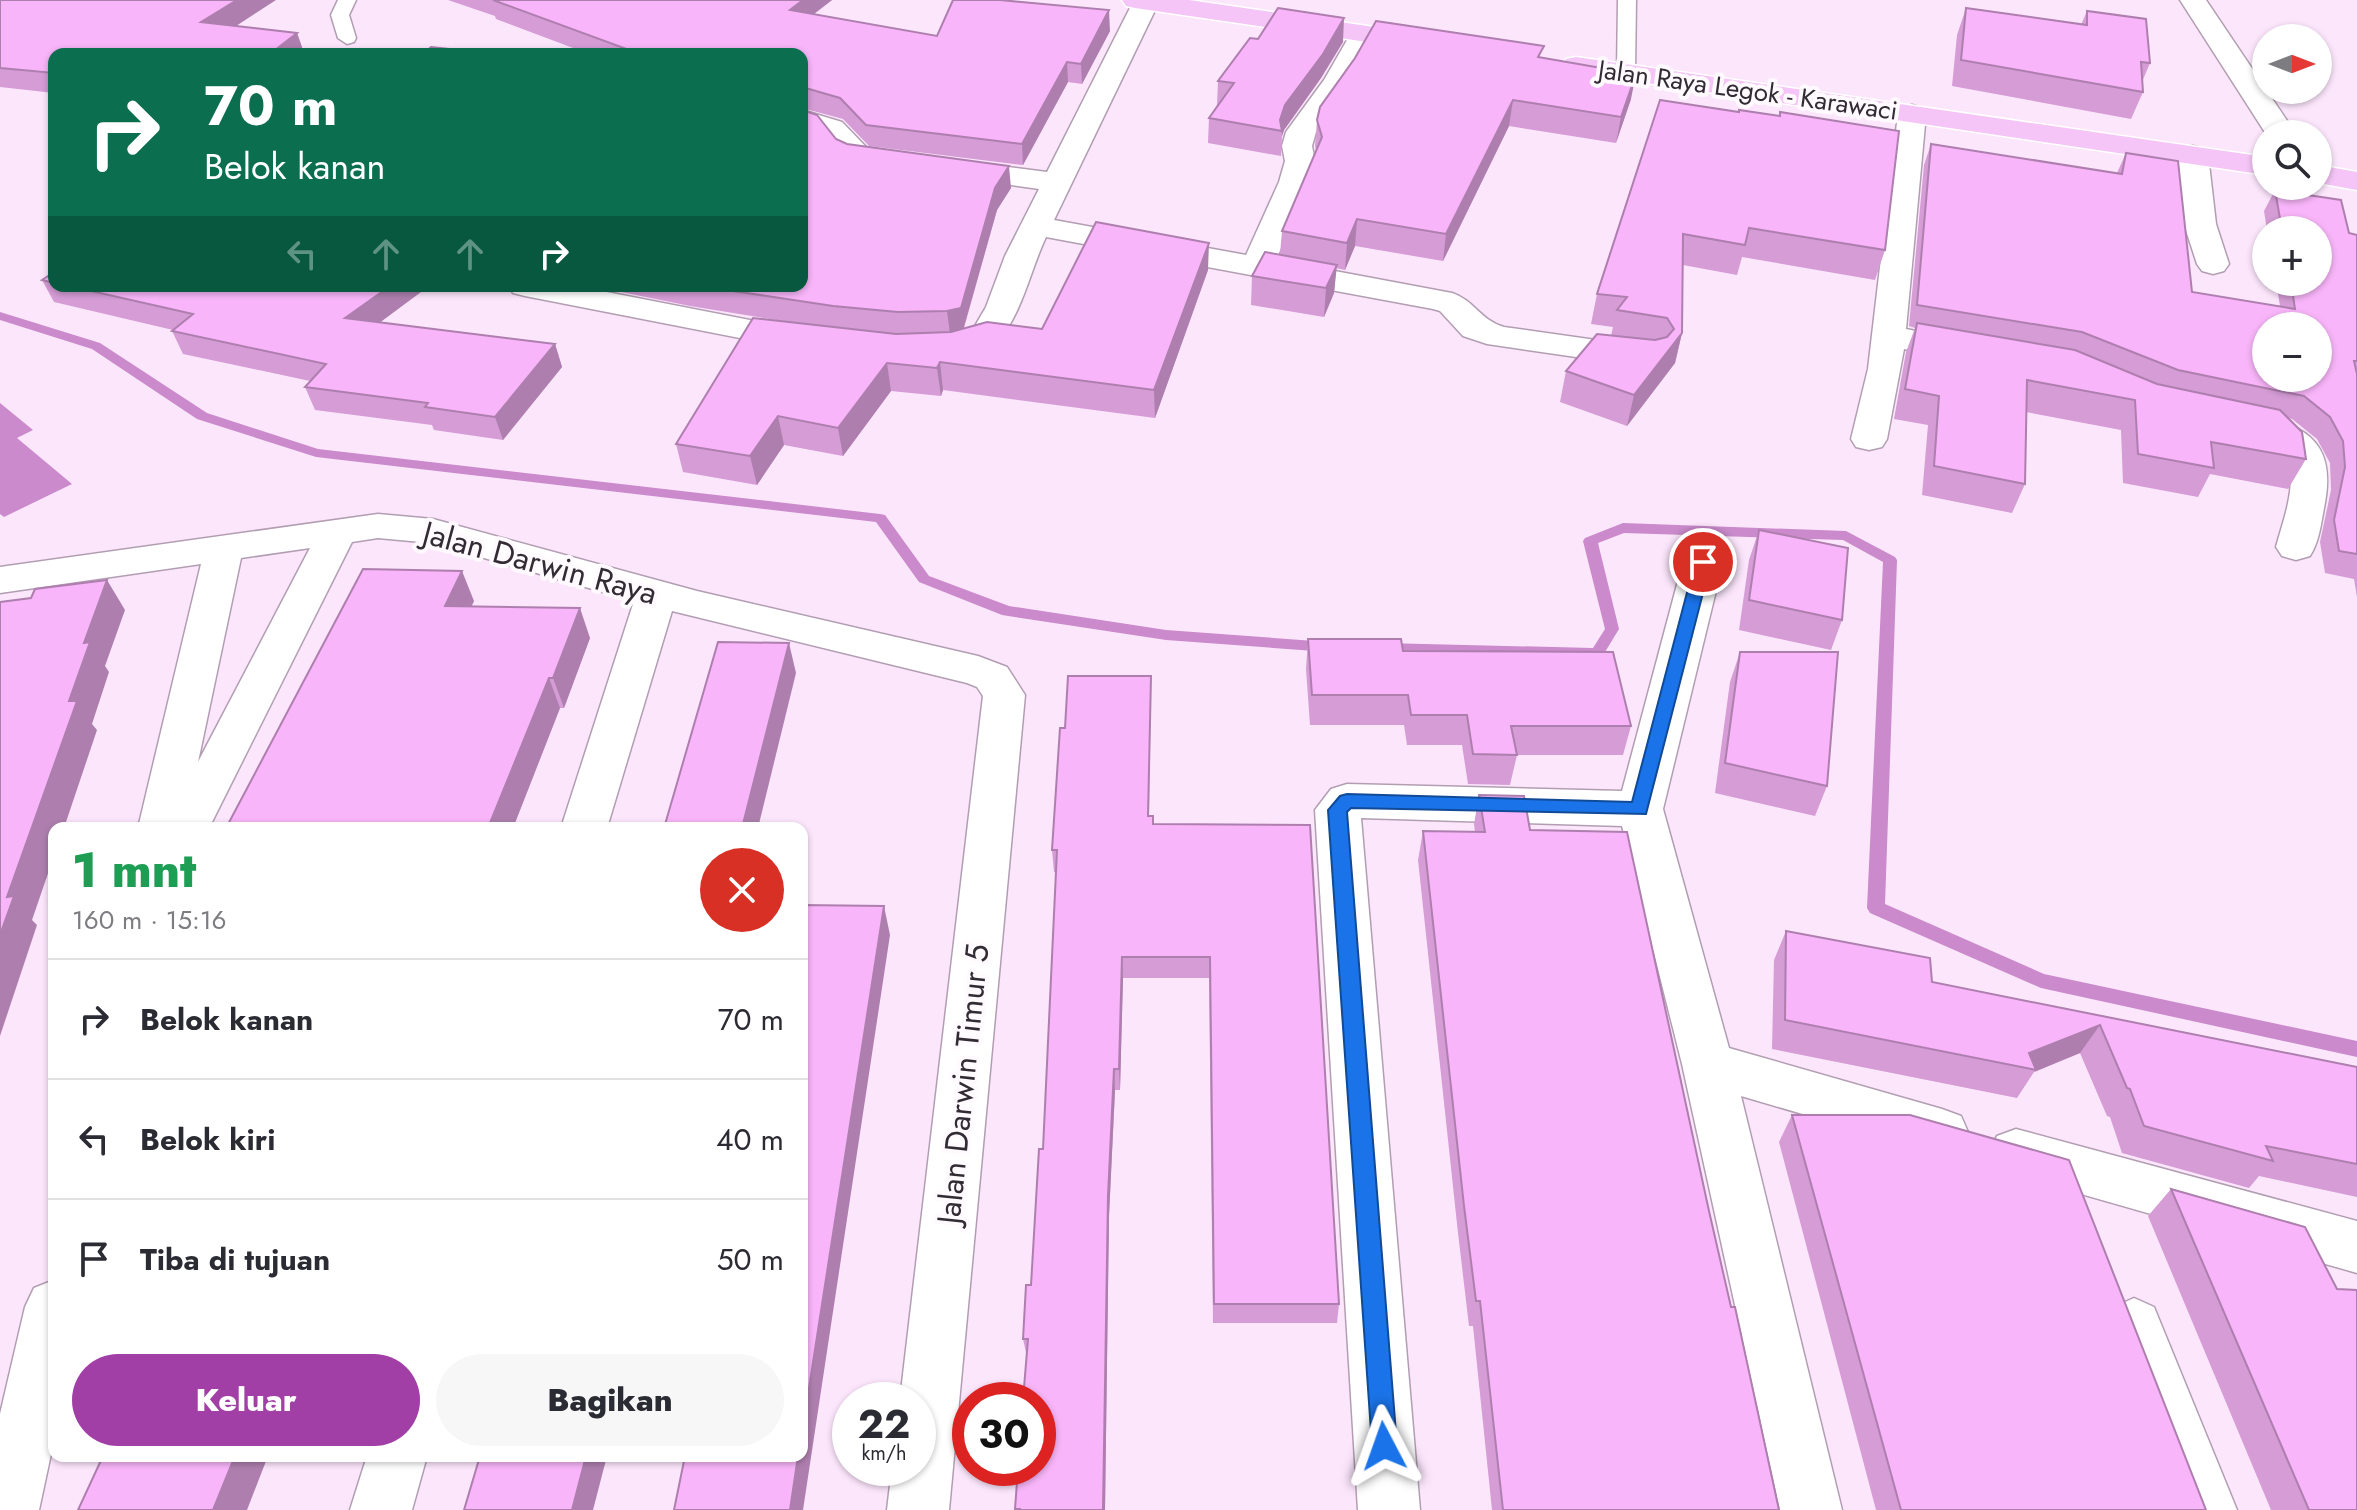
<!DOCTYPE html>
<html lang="id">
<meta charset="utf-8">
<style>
body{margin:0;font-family:Jost,sans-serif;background:#f7f7f7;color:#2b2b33;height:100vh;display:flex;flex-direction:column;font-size:30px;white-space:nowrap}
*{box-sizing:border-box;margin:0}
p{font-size:26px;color:#7c7c81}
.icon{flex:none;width:44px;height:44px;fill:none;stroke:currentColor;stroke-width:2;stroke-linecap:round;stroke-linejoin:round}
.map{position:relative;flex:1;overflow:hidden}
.sheet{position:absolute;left:48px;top:822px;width:760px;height:640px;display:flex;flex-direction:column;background:#fff;border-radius:16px;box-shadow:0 2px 6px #0004}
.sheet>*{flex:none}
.hud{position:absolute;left:48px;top:48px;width:760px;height:244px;border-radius:16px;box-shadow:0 2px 6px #0004;background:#0b6e4f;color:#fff;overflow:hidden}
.needle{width:52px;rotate:90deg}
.buttons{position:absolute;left:2252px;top:24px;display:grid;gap:16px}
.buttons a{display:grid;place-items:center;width:80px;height:80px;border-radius:50%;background:#fff;box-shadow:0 2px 6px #0004;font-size:40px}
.speed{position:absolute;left:832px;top:1382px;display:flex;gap:16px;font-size:40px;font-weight:700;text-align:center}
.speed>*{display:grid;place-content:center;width:104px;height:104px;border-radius:50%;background:#fff;box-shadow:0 2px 6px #0004;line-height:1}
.speed small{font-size:20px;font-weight:400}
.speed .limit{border:12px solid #d22;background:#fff;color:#111}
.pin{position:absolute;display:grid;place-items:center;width:68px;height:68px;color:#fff;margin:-34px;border:4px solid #fff;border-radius:50%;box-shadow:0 2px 8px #0007}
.me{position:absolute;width:88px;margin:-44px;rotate:356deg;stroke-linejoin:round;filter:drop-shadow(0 0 6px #0008)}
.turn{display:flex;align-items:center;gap:28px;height:168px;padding:0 24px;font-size:36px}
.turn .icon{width:104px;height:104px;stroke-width:2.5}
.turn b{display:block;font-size:56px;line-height:68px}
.lanes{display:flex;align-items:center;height:76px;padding:0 24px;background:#0003;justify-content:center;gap:40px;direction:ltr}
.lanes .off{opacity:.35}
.round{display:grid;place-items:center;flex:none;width:84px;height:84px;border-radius:42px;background:#f7f7f7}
.summary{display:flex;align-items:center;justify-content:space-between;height:136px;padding:0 24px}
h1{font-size:48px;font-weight:800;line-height:60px;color:#1e9e55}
.action{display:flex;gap:16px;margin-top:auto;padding:16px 24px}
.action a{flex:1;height:92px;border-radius:48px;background:#a13fa6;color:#fff;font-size:32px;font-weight:800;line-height:92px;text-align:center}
.action a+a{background:#f7f7f7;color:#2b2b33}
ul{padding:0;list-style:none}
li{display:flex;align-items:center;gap:24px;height:120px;padding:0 24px;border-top:2px solid #e1e1e2}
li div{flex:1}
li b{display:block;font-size:30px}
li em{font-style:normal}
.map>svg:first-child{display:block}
.water{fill:#ca8acb}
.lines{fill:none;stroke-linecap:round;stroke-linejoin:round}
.stream{fill:#ca8acb;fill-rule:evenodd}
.lane-casing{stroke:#b29eb2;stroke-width:3}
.street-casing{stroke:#b29eb2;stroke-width:3}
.primary-casing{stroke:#fff;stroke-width:3}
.lane{fill:#fff;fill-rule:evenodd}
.street{fill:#fff;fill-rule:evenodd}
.primary{fill:#f5c5f7;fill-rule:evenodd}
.wall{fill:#d59cd6}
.shaded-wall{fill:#ae7fae}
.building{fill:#f8b5f9;stroke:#ae7fae;stroke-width:2;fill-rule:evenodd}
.route{fill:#1a73e8;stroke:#114b97;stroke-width:2}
.labels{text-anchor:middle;stroke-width:8;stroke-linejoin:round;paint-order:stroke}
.far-street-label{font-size:26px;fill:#332b34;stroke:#fffafe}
.street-label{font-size:32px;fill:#332b34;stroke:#fffafe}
</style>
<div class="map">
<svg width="2357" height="1510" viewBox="0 0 2357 1510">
<rect width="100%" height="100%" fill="#fce6fc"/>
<polygon class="water" points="0,403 33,430 17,438 72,484 4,517 0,514"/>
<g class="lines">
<g class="stream">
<polygon points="0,312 100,343 207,413 318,449 880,514 885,515 929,576 1009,606 1166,630 1328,642 1336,647 1328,652 1166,640 1002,615 919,582 876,522 316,457 197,419 92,349 0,320"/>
<polygon points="1623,523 1846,531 1895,557 1897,560 1885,904 2044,974 2357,1041 2357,1057 2041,988 1870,913 1867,908 1883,562 1843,540 1624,533 1598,543 1619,629 1602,657 1597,658 1383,653 1375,648 1383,643 1593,648 1605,629 1583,541 1585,538"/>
</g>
<g class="lane-casing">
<g id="lane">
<polygon points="338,0 356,0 349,15 356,38 354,42 347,44 338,38 331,15"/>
<polygon points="1618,0 1636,0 1635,72 1626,78 1617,72"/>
</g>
</g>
<g class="street-casing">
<g id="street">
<path d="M 1134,0 L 1159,2 L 1054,220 L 1246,255 L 1279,182 L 1285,161 L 1282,146 L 1286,132 L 1324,80 L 1354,28 L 1374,28 L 1377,34 L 1351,82 L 1316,132 L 1312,146 L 1315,161 L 1309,182 L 1276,260 L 1452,293 C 1474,300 1480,320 1504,327 L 1645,347 L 1657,350 L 1662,357 L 1657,364 L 1645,367 L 1487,344 L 1463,336 L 1440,311 L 1433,309 L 1046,237 C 1021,289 1014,375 934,355 L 929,348 L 934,341 L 972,331 L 986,307 L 1005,256 L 1039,189 L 851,163 L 842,159 L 822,134 L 802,128 L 802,110 L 842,122 L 868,149 L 1047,172 Z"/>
<polygon points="2180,0 2206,0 2296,134 2266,134"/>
<polygon points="1912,105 1922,108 1926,114 1906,329 1980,344 1985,351 1980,358 1968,361 1904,349 1887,439 1882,447 1869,450 1856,447 1851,439 1868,369 1898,114 1902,108"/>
<polygon points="2193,146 2204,149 2208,155 2216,224 2229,264 2224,271 2213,274 2202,271 2197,264 2184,224 2178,155 2182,149"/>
<polygon points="509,286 576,286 806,331 818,334 823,341 818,348 806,351 525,296 513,293"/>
<path d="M 2254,413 C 2310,427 2337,445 2324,508 C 2321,524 2319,542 2310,556 L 2296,560 L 2282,556 L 2276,547 C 2285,513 2308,460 2268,440 C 2256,434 2244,436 2236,424 L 2241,416 Z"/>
<path d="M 378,514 L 433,519 L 697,591 L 978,656 L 1007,667 L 1025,695 L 949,1510 L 887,1510 L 892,1468 L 918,1468 L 918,1400 L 900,1400 L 983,696 L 977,687 L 967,683 L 672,611 L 607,828 L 561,828 L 634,601 L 432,543 L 378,538 L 352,542 L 209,828 L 138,828 L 201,564 L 0,593 L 0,567 ZM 310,548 L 198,762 L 241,558 Z"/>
<polygon points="1703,549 1717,553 1723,562 1663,809 1729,1048 1942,1109 1961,1116 1968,1132 1961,1148 1942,1155 1741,1096 1842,1510 1780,1510 1682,1064 1622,826 1361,818 1420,1510 1358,1510 1315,810 1331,789 1347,784 1622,791 1683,562 1689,553"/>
<polygon points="2016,1129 2357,1221 2357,1273 1997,1170 1989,1153 1997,1136"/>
<polygon points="54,1280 54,1440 39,1510 0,1510 0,1414 25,1307 34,1288"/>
<polygon points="2134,1298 2154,1307 2237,1510 2175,1510 2105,1326 2114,1307"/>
<polygon points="367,1456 427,1456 412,1510 350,1510"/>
</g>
</g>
<g class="primary-casing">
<g id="primary">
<polygon points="1122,0 1189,0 1429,35 1439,37 1443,43 1439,49 1429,51 1135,8 1126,6"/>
<polygon points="1576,57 2266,157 2266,175 1566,71 1562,65 1566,59"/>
<polygon points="2318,165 2357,172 2357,190 2318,183"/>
</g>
</g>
<use href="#lane" class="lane"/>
<use href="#street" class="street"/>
<use href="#primary" class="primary"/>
</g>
<g class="wall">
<polygon points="0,0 297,33 304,53 54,54 54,93 0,87"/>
<polygon points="448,0 832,0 814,14 937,36 1007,1 1110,31 1082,84 1068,82 1023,165 869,146 843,119 802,108 802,54 589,54 496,19 495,16"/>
<polygon points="1966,8 2081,25 2087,11 2150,63 2142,82 2143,92 2131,119 1952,86 1957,35"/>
<polygon points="1258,39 1343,42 1321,78 1284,130 1282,136 1281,156 1208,143 1209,118 1217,105 1218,81"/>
<polygon points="1542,58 1631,99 1616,143 1509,126 1443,261 1355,246 1345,270 1336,268 1334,293 1324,317 1251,305 1252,276 1280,254 1282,231 1316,150 1315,146 1317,120"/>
<polygon points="1739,112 1885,250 1875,280 1742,257 1737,275 1683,265 1682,333 1675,363 1627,426 1560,402 1566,371 1611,336 1613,327 1591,324 1597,294"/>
<polygon points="836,139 847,144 1011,188 997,210 964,328 1042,329 1208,270 1155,418 943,390 941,396 891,391 843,456 784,445 757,485 683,472 676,444 801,324 690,306 592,286 802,286"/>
<polygon points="1931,144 2117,173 2126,153 2192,292 2280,306 2276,282 2318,282 2318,230 2267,230 2264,211 2275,190 2349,233 2357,235 2357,597 2354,579 2325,573 2320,542 2331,490 2330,463 2317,439 2292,419 2288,418 2306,459 2288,489 2210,474 2198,497 2123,483 2121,430 2026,412 2025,484 2012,513 1922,495 1928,425 1894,419 1906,352 1915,328 1909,326 1924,165"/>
<polygon points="54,272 54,286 429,286 380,322 555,344 562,367 503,440 434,430 432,425 315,410 305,387 310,381 183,354 172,331 173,330 54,302 42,280"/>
<polygon points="1759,530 1842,620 1831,650 1739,630 1749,560"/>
<polygon points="474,601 471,606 590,638 564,708 560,708 513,828 226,828"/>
<polygon points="1308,639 1403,651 1631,726 1623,755 1517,755 1510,785 1468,784 1462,745 1407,745 1404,725 1310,725 1306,669"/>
<polygon points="1740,652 1827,786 1815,816 1715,793 1730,682"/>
<polygon points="1151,676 1149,816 1153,824 1310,825 1339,1304 1337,1323 1213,1323 1209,978 1123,978 1120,1090 1115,1090 1109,1216 1105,1510 1015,1510 1027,1357 1023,1339 1031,1285 1043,1149 1056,872 1054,872 1052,850 1065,728"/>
<polygon points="1479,795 1530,830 1709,1211 1779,1510 1492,1510 1473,1326 1469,1326 1458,1233 1418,860 1423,831 1475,832 1474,824"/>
<polygon points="1786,931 1932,982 2357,1067 2357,1197 2259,1176 2249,1188 2122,1153 2110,1117 2107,1116 2080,1053 2034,1072 2017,1098 1772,1049 1774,960"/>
<polygon points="1792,1115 2206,1510 1876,1510 1779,1142"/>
<polygon points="2171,1189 2337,1289 2357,1510 2271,1510 2148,1216"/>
</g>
<g class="shaded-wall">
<polygon points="237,0 276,0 210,43 201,22"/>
<polygon points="803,0 832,0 793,30 790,10"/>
<polygon points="1109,10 1110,31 1082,84 1081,64"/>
<polygon points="1344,18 1343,42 1321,78 1284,130 1282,136 1280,120 1285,105"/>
<polygon points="297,33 304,53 303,54 270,54"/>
<polygon points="1067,62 1068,82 1023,165 1022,144"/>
<polygon points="1636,74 1631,99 1616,143 1621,117"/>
<polygon points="1513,100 1509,126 1443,261 1446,234"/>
<polygon points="1009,166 1011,188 997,210 963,330 950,334 947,311 995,188"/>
<polygon points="1357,219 1355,246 1345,270 1347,243"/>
<polygon points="1209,243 1208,270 1155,418 1154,390"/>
<polygon points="1337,265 1334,293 1324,317 1326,288"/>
<polygon points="390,286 429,286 355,341 345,318"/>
<polygon points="1682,333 1675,363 1627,426 1634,395"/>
<polygon points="555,344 562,367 503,440 495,417"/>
<polygon points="940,362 943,390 941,396 937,368"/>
<polygon points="887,363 891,391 843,456 838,428"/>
<polygon points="778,416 784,445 757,485 750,456"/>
<polygon points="462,571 474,601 458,636 445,606"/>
<polygon points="107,580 125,610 105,666 109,672 92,724 97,730 64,828 54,828 54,856 32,920 37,925 0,1036 0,935 7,897 69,701 84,643"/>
<polygon points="580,608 590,638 564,708 553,678"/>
<polygon points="789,643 796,673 758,828 742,828"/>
<polygon points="549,678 560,708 513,828 488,828"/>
<polygon points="884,906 890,935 803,1510 790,1510 798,1456 802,1456 802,1433"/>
<polygon points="1122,957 1123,978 1120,1090 1119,1069"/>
<polygon points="2100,1025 2080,1053 2034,1072 2036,1070 2029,1053"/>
<polygon points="1114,1069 1115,1090 1109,1216 1105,1510 1103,1510 1108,1196"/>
<polygon points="235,1456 268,1456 247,1510 213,1510"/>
<polygon points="586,1456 607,1456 593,1510 572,1510"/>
</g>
<g class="building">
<polygon points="0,0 237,0 201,22 297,33 270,54 54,54 54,73 0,68"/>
<polygon points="493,0 803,0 790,10 937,36 953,0 1000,0 1109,10 1081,64 1067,62 1022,144 866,125 840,98 802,87 802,54 640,54"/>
<polygon points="1278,8 1344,18 1323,54 1285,105 1280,120 1282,131 1209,118 1234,83 1218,81 1250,38 1258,39"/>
<polygon points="1966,8 2087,25 2087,11 2146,19 2150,63 2141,62 2143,92 1961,60"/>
<polygon points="1376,21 1544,46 1538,57 1636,74 1621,117 1513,100 1446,234 1357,219 1347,243 1282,231 1322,137 1317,120 1320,107 1355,58"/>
<polygon points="431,47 495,54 423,54"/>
<polygon points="1660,100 1739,112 1739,110 1780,116 1780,112 1899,131 1885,250 1749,228 1745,245 1683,234 1682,333 1634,395 1566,371 1597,334 1655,340 1667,337 1674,329 1667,318 1617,310 1627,297 1597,294"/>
<polygon points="802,110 817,115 836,139 847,144 1009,166 995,188 961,308 947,311 898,312 833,306 700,286 802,286"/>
<path d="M 1931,144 L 2122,174 L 2126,153 L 2178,161 L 2192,292 L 2295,309 L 2291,282 L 2318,282 L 2318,230 L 2282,230 L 2275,190 L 2341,200 L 2349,233 L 2357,235 L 2357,361 L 2354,361 L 2357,374 L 2357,554 L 2339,551 L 2334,520 L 2345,467 L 2343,441 L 2330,417 L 2304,396 L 2178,370 L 2082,332 L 1917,305 ZM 2266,326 L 2318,326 L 2318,378 L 2266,378 Z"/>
<polygon points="1096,222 1209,243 1154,390 940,362 937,368 887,363 838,428 778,416 750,456 676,444 753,318 896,334 951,332 987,322 1042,329"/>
<polygon points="1265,252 1337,265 1326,288 1252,276"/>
<polygon points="54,272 54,283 42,280"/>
<polygon points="69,286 390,286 345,318 555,344 495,417 425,407 428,403 305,387 326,364 172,331 193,314"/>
<polygon points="1917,323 2075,350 2157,384 2280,410 2302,432 2306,459 2211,442 2214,468 2138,454 2135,400 2027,380 2025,484 1934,466 1939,396 1905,389"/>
<polygon points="1759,530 1848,548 1842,620 1749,600"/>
<polygon points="363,569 462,571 445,606 580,608 553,678 549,678 488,828 226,828"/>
<polygon points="107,580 84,643 90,642 69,701 77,701 7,897 14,896 0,935 0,602 31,598 35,589"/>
<polygon points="1308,639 1401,639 1403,651 1613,652 1631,726 1511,726 1517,755 1473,754 1467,715 1411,715 1408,695 1312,695"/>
<polygon points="718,642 789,643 742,828 664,828"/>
<polygon points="1740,652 1838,652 1827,786 1725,763"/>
<polygon points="1068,676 1151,676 1148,816 1153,816 1153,824 1310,825 1339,1304 1214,1304 1210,957 1122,957 1119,1069 1114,1069 1108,1196 1103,1510 1020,1510 1020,1509 1015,1509 1018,1468 1038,1468 1038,1400 1023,1400 1028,1339 1023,1339 1026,1285 1031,1285 1039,1149 1043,1149 1057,850 1052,850 1060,728 1065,728"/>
<polygon points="1479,795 1524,796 1530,830 1627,832 1709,1211 1731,1307 1735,1307 1779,1510 1503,1510 1480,1301 1476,1301 1464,1206 1423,831 1485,832"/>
<polygon points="802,905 884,906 802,1433"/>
<polygon points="1786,931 1930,958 1932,982 2357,1067 2357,1164 2266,1146 2273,1161 2144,1126 2130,1089 2127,1088 2100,1025 2029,1053 2036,1070 1785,1020"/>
<polygon points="1792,1115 1910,1115 2069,1160 2206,1510 1901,1510"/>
<polygon points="2171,1189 2305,1227 2337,1289 2357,1290 2357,1510 2309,1510"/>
<polygon points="103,1456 235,1456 213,1510 78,1510"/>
<polygon points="480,1456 586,1456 572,1510 464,1510"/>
<polygon points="685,1456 798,1456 790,1510 674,1510"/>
</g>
<polygon class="route" points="1703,556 1711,562 1646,814 1351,808 1347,812 1397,1446 1393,1455 1384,1459 1375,1455 1372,1446 1328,810 1340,796 1347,794 1632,802 1695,562"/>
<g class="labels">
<g class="far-street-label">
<text transform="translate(1748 90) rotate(8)" y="9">Jalan Raya Legok - Karawaci</text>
</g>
<g class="street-label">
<text transform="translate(540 563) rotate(15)" y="11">Jalan Darwin Raya</text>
<text transform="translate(963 1084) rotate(-84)" y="11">Jalan Darwin Timur 5</text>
</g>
</g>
</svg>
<div class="buttons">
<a><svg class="needle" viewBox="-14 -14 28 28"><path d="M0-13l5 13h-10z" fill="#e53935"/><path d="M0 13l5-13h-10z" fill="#7c7c81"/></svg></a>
<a><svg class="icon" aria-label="search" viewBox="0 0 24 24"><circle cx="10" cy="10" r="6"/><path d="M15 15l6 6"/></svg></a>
<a>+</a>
<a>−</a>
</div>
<div class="speed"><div>22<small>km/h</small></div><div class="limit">30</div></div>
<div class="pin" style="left:1703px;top:562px;background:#d93025"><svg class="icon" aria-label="arrive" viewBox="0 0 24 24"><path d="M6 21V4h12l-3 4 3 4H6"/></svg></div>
<svg class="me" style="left:1384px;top:1446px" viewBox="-20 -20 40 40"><path d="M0-17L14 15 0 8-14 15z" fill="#1a73e8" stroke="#fff" stroke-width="4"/></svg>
<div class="hud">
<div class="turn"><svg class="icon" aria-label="right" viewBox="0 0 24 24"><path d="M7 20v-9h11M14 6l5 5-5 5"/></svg><div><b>70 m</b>Belok kanan</div></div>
<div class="lanes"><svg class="icon off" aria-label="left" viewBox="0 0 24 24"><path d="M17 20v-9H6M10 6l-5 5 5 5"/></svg><svg class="icon off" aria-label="ahead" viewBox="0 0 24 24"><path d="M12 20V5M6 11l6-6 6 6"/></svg><svg class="icon off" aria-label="ahead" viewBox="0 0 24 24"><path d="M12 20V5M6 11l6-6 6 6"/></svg><svg class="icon" aria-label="right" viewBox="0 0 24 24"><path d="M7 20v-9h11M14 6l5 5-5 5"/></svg></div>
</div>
<section class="sheet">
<div class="summary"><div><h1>1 mnt</h1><p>160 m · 15:16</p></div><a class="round" style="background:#d93025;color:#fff"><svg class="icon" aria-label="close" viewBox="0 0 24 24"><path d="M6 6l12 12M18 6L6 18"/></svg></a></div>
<ul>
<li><svg class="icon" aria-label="right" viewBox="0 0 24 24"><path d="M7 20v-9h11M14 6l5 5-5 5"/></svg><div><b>Belok kanan</b></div><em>70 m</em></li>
<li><svg class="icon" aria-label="left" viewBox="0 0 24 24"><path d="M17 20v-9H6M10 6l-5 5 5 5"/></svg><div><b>Belok kiri</b></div><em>40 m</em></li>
<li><svg class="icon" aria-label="arrive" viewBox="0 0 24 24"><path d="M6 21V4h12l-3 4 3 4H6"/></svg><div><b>Tiba di tujuan</b></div><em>50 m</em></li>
</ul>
<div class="action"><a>Keluar</a><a>Bagikan</a></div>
</section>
</div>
